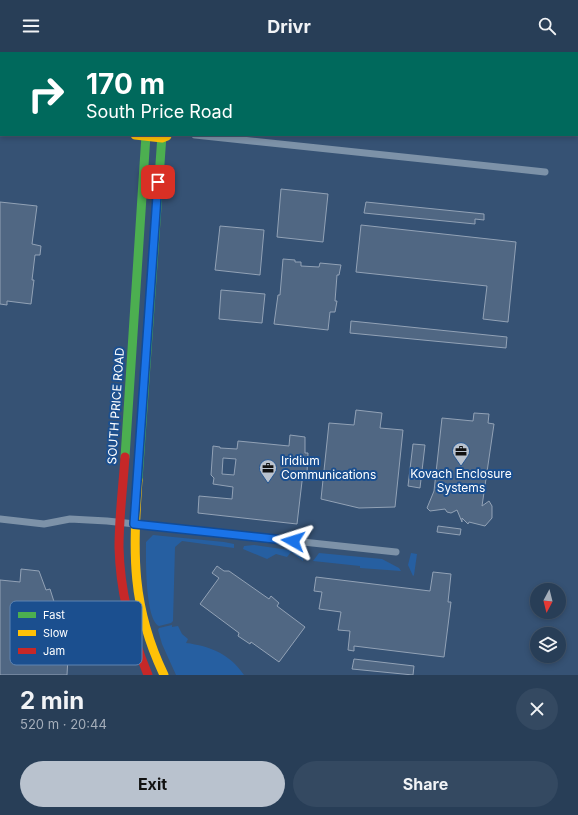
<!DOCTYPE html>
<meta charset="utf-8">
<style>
body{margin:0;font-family:Inter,sans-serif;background:#344961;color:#f1f3f6;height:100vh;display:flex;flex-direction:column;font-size:15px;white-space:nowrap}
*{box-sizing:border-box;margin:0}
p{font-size:13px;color:#a5aeba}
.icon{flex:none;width:22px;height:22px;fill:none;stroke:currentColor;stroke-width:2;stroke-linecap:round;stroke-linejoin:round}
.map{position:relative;height:623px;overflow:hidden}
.side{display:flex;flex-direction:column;background:#283e57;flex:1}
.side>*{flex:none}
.banner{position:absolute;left:0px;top:0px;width:578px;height:84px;box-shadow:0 2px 6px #0003,0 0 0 1px #44576d;background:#00695c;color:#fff;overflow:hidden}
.needle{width:26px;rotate:187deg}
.fabs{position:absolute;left:530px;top:531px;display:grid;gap:8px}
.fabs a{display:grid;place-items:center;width:36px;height:36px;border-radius:50%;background:#283e57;box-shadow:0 2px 6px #0003,0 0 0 1px #44576d;font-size:20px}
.pin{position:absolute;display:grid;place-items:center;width:34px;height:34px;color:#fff;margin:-17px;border-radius:8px;box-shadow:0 2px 6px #0006}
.me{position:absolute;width:44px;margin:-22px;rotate:276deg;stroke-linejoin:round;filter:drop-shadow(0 0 3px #0008)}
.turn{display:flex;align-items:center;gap:14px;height:84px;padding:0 20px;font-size:18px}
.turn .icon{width:52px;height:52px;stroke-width:2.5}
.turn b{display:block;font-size:28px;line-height:34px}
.round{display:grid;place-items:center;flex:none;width:42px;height:42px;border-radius:21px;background:#344961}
.overview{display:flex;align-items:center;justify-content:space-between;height:68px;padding:0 20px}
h1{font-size:24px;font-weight:700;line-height:30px}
.action{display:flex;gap:8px;margin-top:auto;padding:8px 20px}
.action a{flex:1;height:46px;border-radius:24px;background:#b9c2ce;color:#111;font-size:16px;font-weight:700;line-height:46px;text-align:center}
.action a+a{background:#344961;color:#f1f3f6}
header{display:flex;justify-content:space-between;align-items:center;height:52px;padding:0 20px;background:#283e57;font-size:18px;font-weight:700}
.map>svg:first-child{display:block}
.green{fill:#265fa1}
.building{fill:#506783;stroke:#92a2b6;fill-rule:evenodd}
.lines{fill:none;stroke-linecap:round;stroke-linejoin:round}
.street{stroke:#7d92a8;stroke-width:7}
.fast{stroke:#4caf50;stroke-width:9}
.slow{stroke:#ffc107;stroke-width:9}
.jam{stroke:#c62828;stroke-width:9}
.route-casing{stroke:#114b97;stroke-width:10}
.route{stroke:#1a73e8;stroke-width:7}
.labels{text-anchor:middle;stroke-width:4;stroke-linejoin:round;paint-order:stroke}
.street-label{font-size:12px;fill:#fff;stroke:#1b4f8f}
.poi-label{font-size:12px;fill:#fff;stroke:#1b4f8f;text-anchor:start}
.key{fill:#1b4f8f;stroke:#5f84b1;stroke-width:1}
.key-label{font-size:11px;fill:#fff}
</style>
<header><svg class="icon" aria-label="menu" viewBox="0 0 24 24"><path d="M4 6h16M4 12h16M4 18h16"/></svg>Drivr<svg class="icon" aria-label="search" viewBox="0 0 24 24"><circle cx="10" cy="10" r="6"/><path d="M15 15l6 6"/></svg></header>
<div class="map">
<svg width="578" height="623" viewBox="0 0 578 623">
<rect width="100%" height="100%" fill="#365274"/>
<g class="green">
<path d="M 153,483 L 224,490 L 234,492 L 234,496 L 182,489 L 175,495 L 173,569 L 171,571 L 159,574 C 145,567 146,506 146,490 Z"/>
<polygon points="254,493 303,500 303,509 291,500 287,505 276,502 267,507 243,497 244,494"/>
<polygon points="319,501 382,507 399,516 401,519 360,516 360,514 313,509"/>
<polygon points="411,501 417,502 414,523 413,524 408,513"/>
<path d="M 172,573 L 172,575 L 178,574 L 182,582 L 188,587 L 186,591 C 210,594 230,602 244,623 L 176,623 L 162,592 L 158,578 L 159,576 Z"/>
</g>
<g class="building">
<polygon points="281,137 328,142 323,190 277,185"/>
<polygon points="0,150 37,154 32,192 41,194 40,203 35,203 32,228 34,228 31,252 7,249 7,253 0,252"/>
<polygon points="366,150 484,162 484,168 475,167 475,172 364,161"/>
<polygon points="361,173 516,190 508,270 483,267 487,234 356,220"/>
<polygon points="220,174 264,178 260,223 215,218"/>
<polygon points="283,207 295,208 295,210 301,210 301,214 319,215 320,211 341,213 339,223 337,223 335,249 337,249 335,260 330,260 328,278 274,272 278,243 280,243"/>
<polygon points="221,238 265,242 262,271 219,267"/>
<polygon points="351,269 507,285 506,296 350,281"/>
<polygon points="356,358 382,361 380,376 403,378 395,455 359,456 321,447 329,371 354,373"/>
<polygon points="474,361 489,362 488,371 494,372 482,454 489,449 492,454 492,466 485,474 469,470 468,472 462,466 462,470 457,458 451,461 447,460 445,457 430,459 427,456 434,439 442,366 473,369"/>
<path d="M 290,383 L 305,385 L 305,401 L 308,401 L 307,421 L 303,421 L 297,472 L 198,461 L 199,444 L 232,447 L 233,435 L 213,432 L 214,426 L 211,423 L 213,394 L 220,395 L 220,396 L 237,397 L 238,389 L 289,394 ZM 223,406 L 236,407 L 234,423 L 222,422 Z"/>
<polygon points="413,392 425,393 420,436 408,434"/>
<polygon points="438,474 461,477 460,483 437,480"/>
<polygon points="217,514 224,519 229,519 269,547 271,544 279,551 277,554 305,575 279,610 251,590 250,592 238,584 239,581 200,552 219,526 212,521"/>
<polygon points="21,517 39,519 46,538 50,537 56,556 60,575 64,575 68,605 67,623 0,623 0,528 20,530"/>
<polygon points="433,520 451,522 448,550 451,550 444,605 354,594 354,599 348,598 350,579 338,578 341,560 319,557 322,540 314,539 316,525 430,539"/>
<polygon points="354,607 414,614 413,623 352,617"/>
</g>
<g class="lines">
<g class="street">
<polyline points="195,83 545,120"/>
<polyline points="0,467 44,472 70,467 107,469 396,500"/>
</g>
<g class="fast">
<polyline points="0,55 1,55"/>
<polyline points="125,405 146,83"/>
<polyline points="138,428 162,83"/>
</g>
<g class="slow">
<polyline points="155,0 155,1"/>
<polyline points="135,83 162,86 167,84"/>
<path d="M 138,428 C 133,502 131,554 164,623"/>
</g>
<g class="jam">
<polyline points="171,0 171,1"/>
<polyline points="0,68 1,68"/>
<path d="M 125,405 C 123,435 119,465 119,495 C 120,539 131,582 148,623"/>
</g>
</g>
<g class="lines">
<g class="route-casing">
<polyline id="route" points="158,130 134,472 293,489"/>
</g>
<use href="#route" class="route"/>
</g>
<defs>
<g id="office-pin" transform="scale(0.9)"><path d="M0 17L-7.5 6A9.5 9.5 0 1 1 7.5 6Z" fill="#b9c2ce" stroke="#1b4f8f"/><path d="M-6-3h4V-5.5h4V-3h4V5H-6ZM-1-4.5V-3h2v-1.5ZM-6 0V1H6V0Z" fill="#111"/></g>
</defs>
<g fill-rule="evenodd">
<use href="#office-pin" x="461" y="399"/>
<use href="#office-pin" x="268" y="416"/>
</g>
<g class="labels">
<g class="street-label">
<text transform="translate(116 354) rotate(-86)" y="4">SOUTH PRICE ROAD</text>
</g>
<g class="poi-label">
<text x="281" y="413">Iridium<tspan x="281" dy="14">Communications</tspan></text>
<text x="461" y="426" text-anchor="middle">Kovach Enclosure<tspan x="461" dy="14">Systems</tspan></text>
</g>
</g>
<rect x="10" y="549" width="132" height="64" rx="6" class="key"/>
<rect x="18" y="560" width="18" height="6" fill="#4caf50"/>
<rect x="18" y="578" width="18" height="6" fill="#ffc107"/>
<rect x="18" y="596" width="18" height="6" fill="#c62828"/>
<g class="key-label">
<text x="43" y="567">Fast</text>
<text x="43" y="585">Slow</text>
<text x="43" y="603">Jam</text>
</g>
</svg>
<div class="fabs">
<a><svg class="needle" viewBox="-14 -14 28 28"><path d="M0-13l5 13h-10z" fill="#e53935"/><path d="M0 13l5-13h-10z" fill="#a5aeba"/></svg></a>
<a><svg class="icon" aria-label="layers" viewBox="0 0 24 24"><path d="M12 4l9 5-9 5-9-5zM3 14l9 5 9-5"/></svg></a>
</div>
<div class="pin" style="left:158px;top:130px;background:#d93025"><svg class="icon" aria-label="arrive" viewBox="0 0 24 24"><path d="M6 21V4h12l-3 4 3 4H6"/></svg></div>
<svg class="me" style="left:293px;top:489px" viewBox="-20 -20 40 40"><path d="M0-17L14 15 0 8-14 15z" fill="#1a73e8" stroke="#fff" stroke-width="4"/></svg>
<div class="banner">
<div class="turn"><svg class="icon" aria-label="right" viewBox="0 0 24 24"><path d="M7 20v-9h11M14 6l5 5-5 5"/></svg><div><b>170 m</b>South Price Road</div></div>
</div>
</div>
<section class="side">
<div class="overview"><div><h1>2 min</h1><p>520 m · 20:44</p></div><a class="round"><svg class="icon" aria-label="close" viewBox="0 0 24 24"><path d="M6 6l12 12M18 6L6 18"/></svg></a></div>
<div class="action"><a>Exit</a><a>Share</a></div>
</section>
